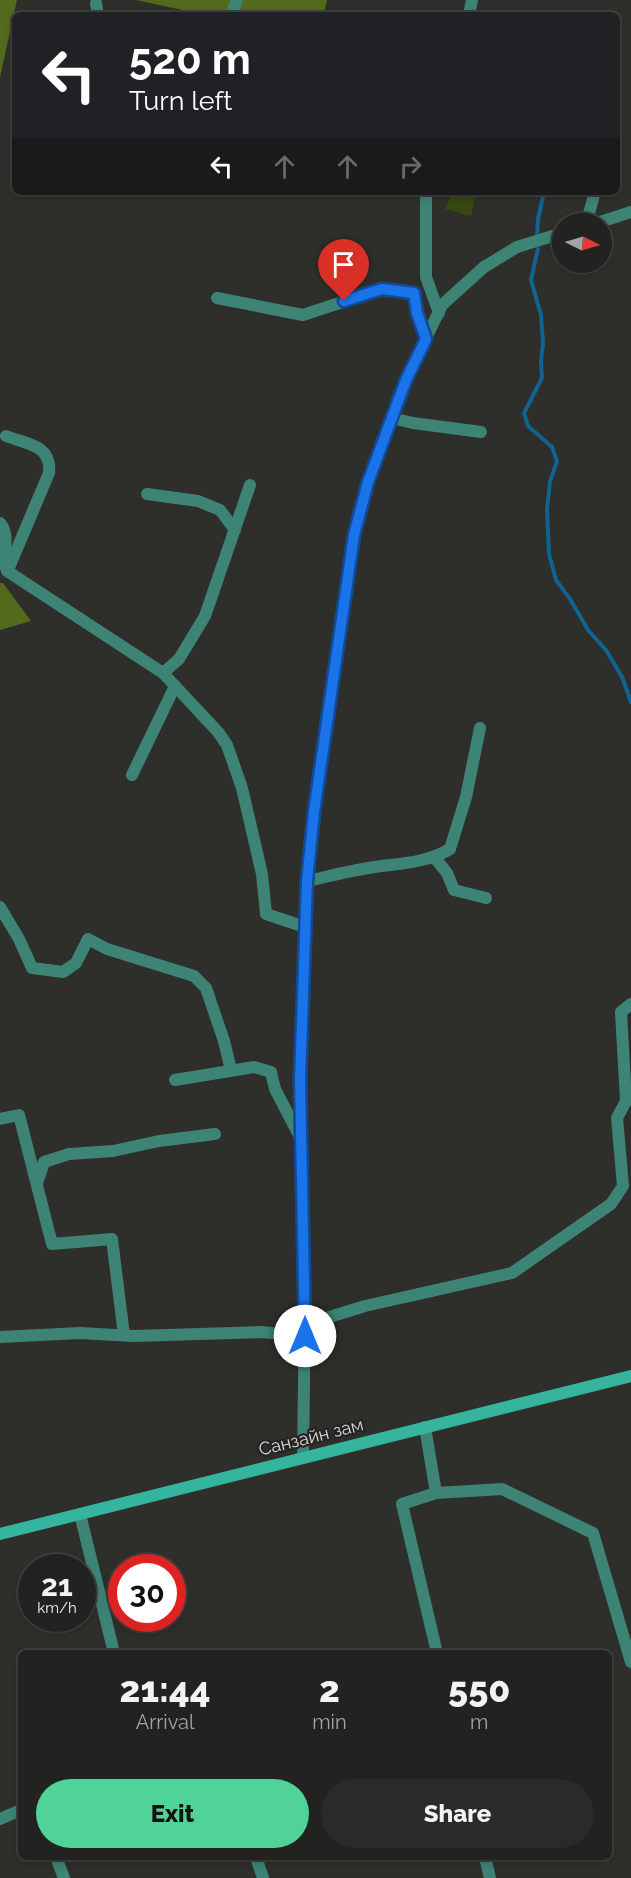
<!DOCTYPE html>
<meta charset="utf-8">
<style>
body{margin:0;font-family:Raleway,sans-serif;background:#2a2a29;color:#f1f3f6;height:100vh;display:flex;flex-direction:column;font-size:22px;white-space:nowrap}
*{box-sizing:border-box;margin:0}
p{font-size:20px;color:#a2a4a5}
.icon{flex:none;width:33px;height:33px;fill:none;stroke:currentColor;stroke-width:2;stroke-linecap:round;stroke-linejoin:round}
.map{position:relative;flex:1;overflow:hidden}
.side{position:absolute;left:18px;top:1650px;width:594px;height:210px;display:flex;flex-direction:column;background:#222220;border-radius:9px;box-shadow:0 3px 9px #0003,0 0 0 2px #3f3f3e}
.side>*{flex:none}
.hud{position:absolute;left:12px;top:12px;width:608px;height:183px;border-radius:9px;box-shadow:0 3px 9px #0003,0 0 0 2px #3f3f3e;background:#202124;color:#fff;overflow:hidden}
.needle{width:39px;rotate:95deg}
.controls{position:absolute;left:552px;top:213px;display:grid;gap:12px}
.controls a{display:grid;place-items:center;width:60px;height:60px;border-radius:50%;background:#222220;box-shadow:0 3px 9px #0003,0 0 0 2px #3f3f3e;font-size:30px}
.speed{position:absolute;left:18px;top:1554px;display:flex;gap:12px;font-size:30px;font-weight:700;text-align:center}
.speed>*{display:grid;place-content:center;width:78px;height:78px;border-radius:50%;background:#222220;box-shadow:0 3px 9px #0003,0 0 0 2px #3f3f3e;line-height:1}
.speed small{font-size:15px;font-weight:400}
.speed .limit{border:9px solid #d22;background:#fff;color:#111}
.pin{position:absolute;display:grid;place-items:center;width:51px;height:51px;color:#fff;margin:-62px -26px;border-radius:50% 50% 50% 0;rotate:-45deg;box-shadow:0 0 6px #0007}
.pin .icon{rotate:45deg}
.me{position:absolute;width:66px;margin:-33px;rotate:0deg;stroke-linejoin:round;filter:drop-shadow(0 0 4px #0008)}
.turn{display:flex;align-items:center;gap:21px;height:126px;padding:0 18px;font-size:27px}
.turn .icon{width:78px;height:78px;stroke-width:2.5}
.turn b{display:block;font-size:42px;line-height:51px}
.lanes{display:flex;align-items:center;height:57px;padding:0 18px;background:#0003;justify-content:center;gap:30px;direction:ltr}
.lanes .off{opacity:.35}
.eta{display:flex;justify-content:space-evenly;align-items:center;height:102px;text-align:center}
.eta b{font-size:36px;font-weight:800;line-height:42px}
.action{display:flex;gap:12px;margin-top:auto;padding:12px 18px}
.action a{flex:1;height:69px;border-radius:36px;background:#50d398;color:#111;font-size:24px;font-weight:800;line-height:69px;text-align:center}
.action a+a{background:#2a2a29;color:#f1f3f6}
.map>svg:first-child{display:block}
.green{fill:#364710}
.forest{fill:#536a1d}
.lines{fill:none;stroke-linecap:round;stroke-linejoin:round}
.stream{stroke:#116393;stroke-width:4}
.minor{stroke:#3d8376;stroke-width:12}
.secondary{stroke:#35b49e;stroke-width:12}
.route-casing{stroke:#114b97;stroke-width:15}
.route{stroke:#1a73e8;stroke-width:10}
.labels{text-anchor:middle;stroke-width:4.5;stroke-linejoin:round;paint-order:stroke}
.street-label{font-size:18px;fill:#d9d9d7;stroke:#252422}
</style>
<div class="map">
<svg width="631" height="1878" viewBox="0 0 631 1878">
<rect width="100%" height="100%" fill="#2e2e2b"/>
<polygon class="green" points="452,192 477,192 471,216 445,209"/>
<g class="forest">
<polygon points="0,0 17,0 0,77"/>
<polygon points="136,0 327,0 324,12 315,15 199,15 187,11"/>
<polygon points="0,583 3,583 31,621 0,630"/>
</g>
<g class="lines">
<g class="stream">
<polyline points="537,235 538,219 544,192"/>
<polyline points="538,249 531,280 541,315 543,343 541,361 542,378 524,413 528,426 552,447 557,461 550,482 547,509 549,554 556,580 570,599 588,630 606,650 622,677 631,702"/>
</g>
<g class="minor">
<polyline points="96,3 98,15"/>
<polyline points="231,15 237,0"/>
<polyline points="469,15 472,0"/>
<polyline points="426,192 426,277 439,313"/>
<polyline points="586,224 595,192"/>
<polyline points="594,224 631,212"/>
<polyline points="217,298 303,315 382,289 414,293 417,313 426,339"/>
<polyline points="392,418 413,423 481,432"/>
<path d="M 6,436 C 27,444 52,445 49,473 L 8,570"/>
<polyline points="147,494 198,501 220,510 235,530"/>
<path d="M 0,523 C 12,537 0,555 7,571 L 163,673 L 218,732 L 227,745 L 242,788 L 262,874 L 266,914 L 305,927"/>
<polyline points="163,673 179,659 205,616 250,485"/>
<polyline points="132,775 175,686"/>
<polyline points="435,858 447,873 454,890 486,898"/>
<path d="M 307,881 C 326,877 344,872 363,869 C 393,863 423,865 450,849 L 466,797 L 480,728"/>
<polyline points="0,907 19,939 32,968 63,972 76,963 88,939 107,949 194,976 206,988 224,1041 231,1070"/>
<polyline points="175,1080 254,1067 271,1072 275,1089 299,1135"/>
<polyline points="0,1119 19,1115 52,1244 112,1239 124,1335"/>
<polyline points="37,1183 44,1162 69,1154 113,1151 159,1141 215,1134"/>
<polyline points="305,1328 323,1319 365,1306 512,1273 611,1204 623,1186 617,1118 626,1101 621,1012 631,1004"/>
<polyline points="0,1337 80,1333 134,1336 261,1332 305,1336"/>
<polyline points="425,1427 436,1493"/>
<polyline points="303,1458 305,1306 300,1080 307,881 314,812 354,535 368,482 406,380 442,305 484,267 517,247 562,233"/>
<polyline points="80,1514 114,1653"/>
<polyline points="437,1653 402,1504 436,1493 502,1489 593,1533 631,1662"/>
<polyline points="0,1819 21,1810"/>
<polyline points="56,1857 64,1878"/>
<polyline points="256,1857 263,1878"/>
<polyline points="485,1857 490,1878"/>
</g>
<polyline class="secondary" points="0,1534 631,1376"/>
</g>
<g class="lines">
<g class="route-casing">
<polyline id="route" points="305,1336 300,1080 307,881 314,812 354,535 368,482 406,380 426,339 417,313 414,293 382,289 344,301"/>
</g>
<use href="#route" class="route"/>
</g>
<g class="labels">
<g class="street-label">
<text transform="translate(311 1437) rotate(-14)" y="6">Санзайн зам</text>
</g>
</g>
</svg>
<div class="controls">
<a><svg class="needle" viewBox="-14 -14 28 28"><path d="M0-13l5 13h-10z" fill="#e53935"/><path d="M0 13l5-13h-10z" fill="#a2a4a5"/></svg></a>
</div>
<div class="speed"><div>21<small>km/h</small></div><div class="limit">30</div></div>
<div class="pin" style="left:344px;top:301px;background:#d93025"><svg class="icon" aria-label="arrive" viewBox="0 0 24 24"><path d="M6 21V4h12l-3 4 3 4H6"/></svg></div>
<svg class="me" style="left:305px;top:1336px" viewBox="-20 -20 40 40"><circle r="19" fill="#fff"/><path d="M0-13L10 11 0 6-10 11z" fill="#1a73e8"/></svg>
<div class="hud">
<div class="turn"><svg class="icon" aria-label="left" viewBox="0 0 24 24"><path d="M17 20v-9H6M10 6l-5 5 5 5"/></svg><div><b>520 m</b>Turn left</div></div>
<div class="lanes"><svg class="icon" aria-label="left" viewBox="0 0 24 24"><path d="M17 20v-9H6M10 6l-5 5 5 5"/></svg><svg class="icon off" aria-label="ahead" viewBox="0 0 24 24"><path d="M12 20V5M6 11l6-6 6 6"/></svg><svg class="icon off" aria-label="ahead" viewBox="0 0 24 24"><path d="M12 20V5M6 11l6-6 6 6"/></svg><svg class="icon off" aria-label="right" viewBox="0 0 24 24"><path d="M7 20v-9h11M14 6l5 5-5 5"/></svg></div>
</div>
<section class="side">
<div class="eta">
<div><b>21:44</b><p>Arrival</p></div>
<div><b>2</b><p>min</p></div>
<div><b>550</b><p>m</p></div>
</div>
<div class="action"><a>Exit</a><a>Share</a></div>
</section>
</div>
